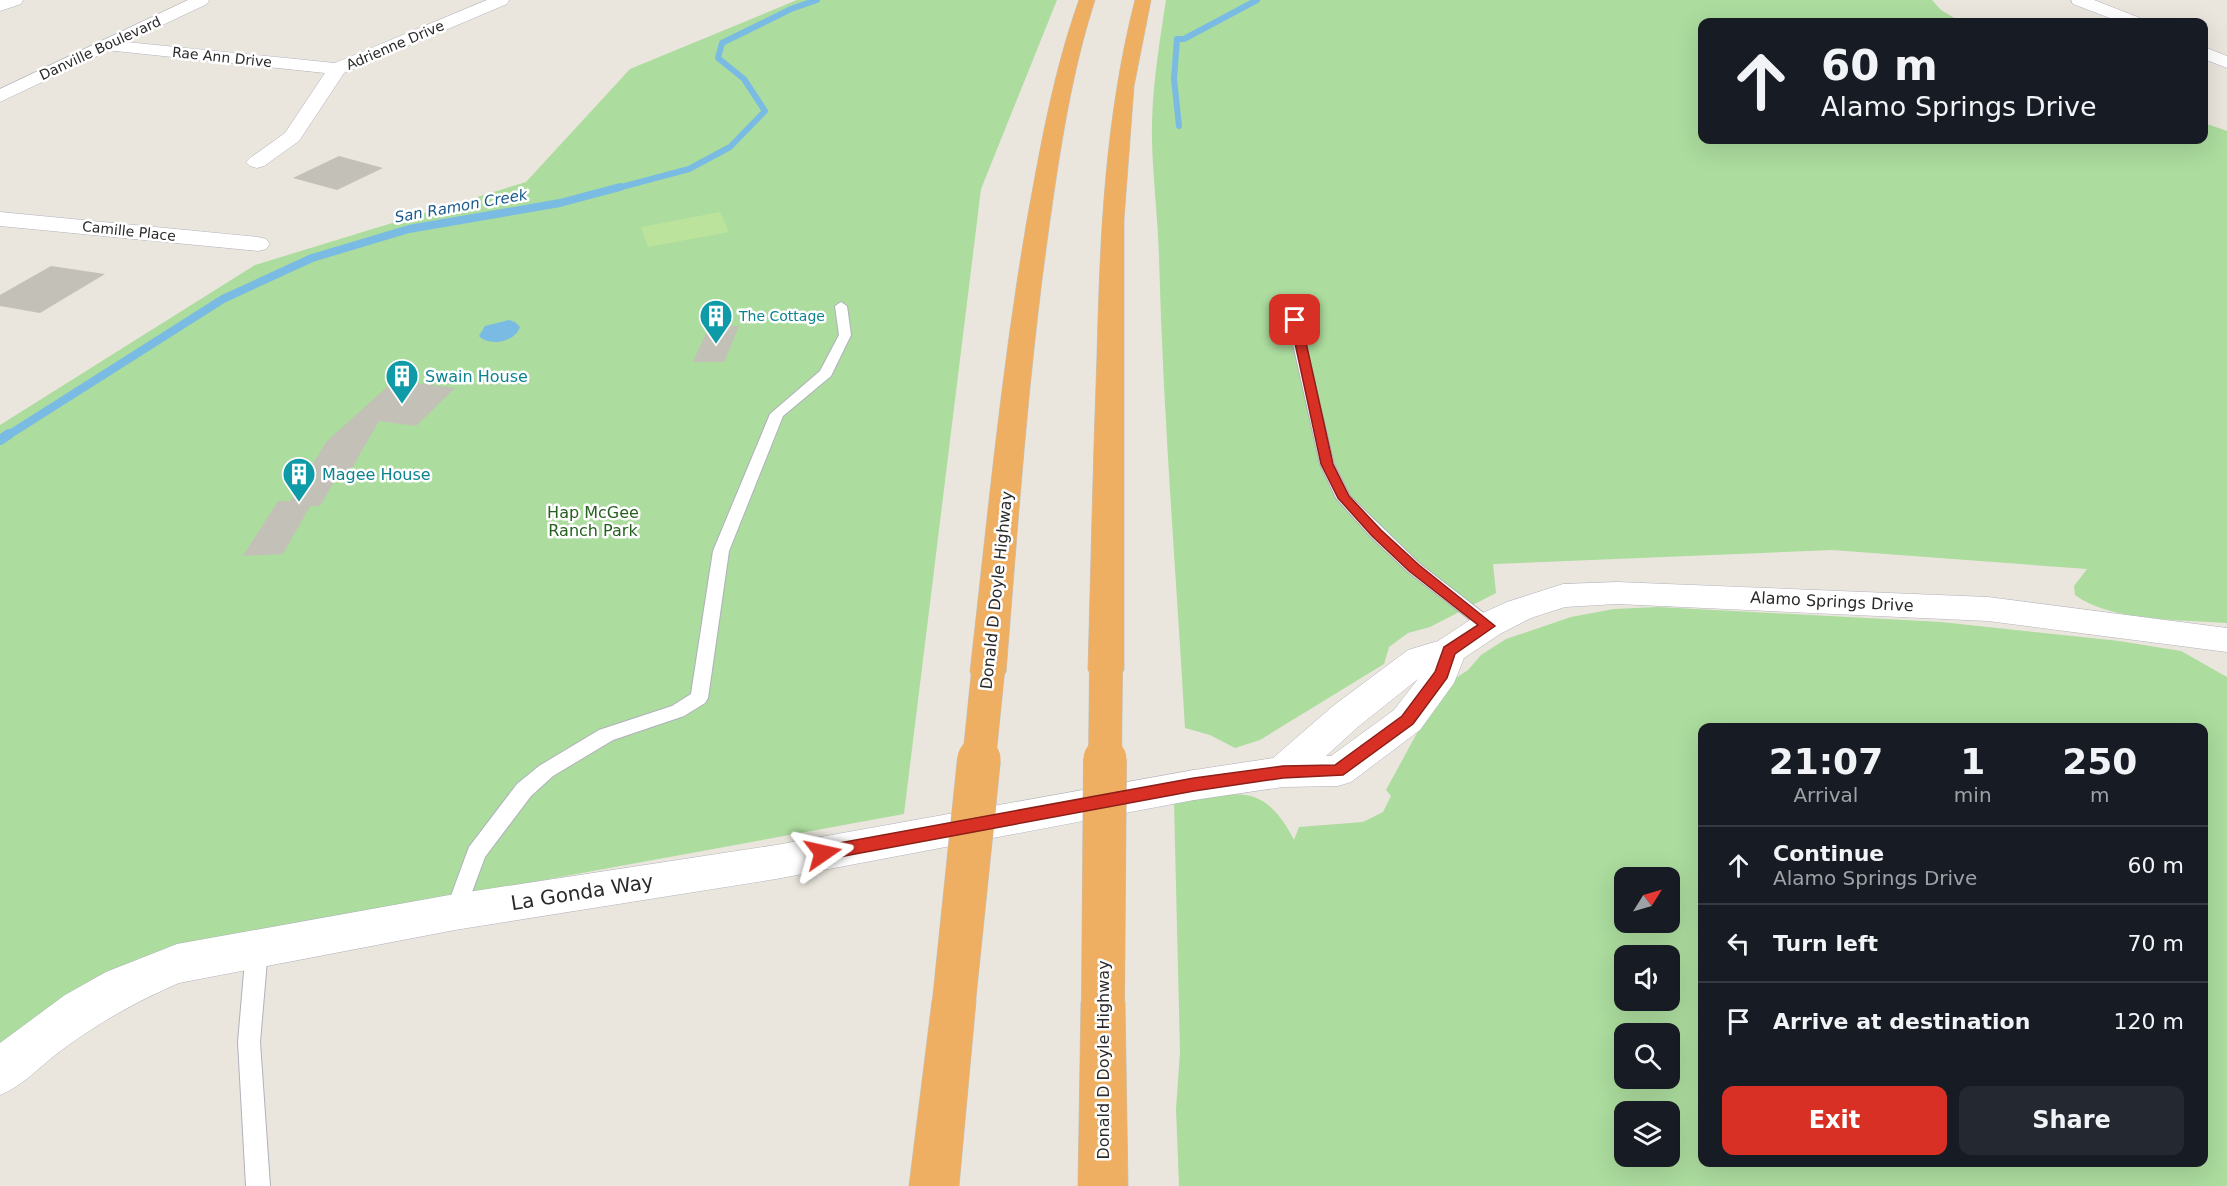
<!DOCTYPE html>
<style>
body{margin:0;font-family:"DejaVu Sans",sans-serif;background:#242831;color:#f1f3f6;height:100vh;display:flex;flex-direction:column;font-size:22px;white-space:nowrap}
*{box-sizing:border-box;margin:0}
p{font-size:20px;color:#9ea1a6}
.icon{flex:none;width:33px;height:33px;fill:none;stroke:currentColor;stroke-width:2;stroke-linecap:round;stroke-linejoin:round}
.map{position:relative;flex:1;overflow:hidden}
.panel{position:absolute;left:1698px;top:723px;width:510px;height:444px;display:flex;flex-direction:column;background:#171b24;border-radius:12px;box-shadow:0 6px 24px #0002}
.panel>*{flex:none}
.hud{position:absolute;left:1698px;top:18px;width:510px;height:126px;border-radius:12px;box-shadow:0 6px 24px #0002;background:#171b24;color:#f1f3f6;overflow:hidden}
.needle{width:39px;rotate:53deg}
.controls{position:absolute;left:1614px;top:867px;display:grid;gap:12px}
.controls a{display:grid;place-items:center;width:66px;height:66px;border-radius:12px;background:#171b24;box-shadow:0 6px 24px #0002;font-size:30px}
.pin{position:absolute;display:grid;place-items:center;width:51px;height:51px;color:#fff;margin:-26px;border-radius:12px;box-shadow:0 3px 9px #0006}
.me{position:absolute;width:66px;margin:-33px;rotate:79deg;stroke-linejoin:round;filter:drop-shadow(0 0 4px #0008)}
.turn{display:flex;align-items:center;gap:21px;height:126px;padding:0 24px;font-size:27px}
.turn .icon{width:78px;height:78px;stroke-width:2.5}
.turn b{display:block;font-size:42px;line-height:51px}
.eta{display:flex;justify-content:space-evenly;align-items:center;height:102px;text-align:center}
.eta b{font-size:36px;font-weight:700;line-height:42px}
.primary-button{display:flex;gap:12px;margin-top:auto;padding:12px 24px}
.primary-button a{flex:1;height:69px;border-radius:12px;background:#d93025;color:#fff;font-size:24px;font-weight:700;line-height:69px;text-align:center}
.primary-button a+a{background:#242831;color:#f1f3f6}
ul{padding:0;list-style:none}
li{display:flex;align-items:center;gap:18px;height:78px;padding:0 24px;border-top:2px solid #363941}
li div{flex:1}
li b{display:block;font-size:22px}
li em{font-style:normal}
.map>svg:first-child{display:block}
.green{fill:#acdc9e;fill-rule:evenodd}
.pitch{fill:#bce39b}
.water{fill:#79bbe3}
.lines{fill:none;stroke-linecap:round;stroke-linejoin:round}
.stream-far2{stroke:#79bbe3;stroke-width:6}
.stream-far1{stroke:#79bbe3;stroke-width:8}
.stream{stroke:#79bbe3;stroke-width:10}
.building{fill:#c3c0b8}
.service-casing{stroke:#b0b1bc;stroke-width:2}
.minor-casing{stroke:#b0b1bc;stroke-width:1}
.tertiary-casing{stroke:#b0b1bc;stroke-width:1}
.secondary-casing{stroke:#b0b1bc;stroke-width:1}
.motorway-casing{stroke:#c3c3c3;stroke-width:1}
.service{fill:#fff;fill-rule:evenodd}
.minor{fill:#fff;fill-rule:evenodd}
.tertiary{fill:#fff;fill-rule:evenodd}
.secondary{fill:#fff;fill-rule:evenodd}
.motorway{fill:#efaf63;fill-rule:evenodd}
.motorway-bridge-far1-casing{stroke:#c3c3c3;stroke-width:34;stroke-linecap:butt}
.motorway-bridge-casing{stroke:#c3c3c3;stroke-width:44;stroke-linecap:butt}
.motorway-bridge-far1{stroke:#efaf63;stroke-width:33}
.motorway-bridge{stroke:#efaf63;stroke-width:43}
.route{fill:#d93025;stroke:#8d1f18;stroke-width:1.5}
.labels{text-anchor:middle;stroke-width:5;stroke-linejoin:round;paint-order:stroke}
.far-street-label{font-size:14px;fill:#2a2a2a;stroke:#fff}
.far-culture-label{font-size:14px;fill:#0d838f;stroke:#fff;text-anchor:start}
.far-water-label{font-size:15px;font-style:italic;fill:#1a598e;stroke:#fff}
.culture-label{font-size:16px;fill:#0d838f;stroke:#fff;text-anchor:start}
.park-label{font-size:16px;fill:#276020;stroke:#fff}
.street-label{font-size:16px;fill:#2a2a2a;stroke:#fff}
.near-street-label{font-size:20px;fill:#2a2a2a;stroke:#fff}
</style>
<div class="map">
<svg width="2227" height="1186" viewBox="0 0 2227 1186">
<rect width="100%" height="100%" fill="#eae6dd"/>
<g class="green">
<polygon points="797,0 1057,0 981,189 904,814 211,941 0,1049 0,425 255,265 526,182 630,69"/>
<path d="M 1166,0 L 1932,0 L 1941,10 L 1961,22 L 1702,22 L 1702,140 L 2204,140 L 2204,123 L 2227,131 L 2227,623 C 2184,620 2109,621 2075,595 L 2074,586 L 2087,569 L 1832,550 L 1493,564 L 1496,593 L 1430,627 L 1408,633 L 1389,647 L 1384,664 L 1260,740 L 1235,748 L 1210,735 L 1185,728 C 1176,571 1163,414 1159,257 C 1158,212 1151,167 1152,122 C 1153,81 1160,40 1166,0 Z"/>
<path d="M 1658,607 L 1941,622 L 2119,641 L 2181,651 L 2227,677 L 2227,1186 L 1179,1186 L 1176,1109 L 1180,1052 L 1174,802 C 1233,796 1261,776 1294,840 L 1299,827 L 1363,822 L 1383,812 L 1391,796 L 1386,790 L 1442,687 L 1468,670 L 1481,655 L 1506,639 L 1571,617 L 1614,609 ZM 1702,728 L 2204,728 L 2204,1162 L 1702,1162 ZM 1624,878 L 1670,878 L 1670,922 L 1624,922 ZM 1624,956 L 1670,956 L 1670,1000 L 1624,1000 ZM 1624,1034 L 1670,1034 L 1670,1078 L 1624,1078 ZM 1624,1112 L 1670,1112 L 1670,1156 L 1624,1156 Z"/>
</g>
<polygon class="pitch" points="720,212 729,232 648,247 641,227"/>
<path class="water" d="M 509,320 L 515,322 L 520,327 C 515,342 490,347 479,336 L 485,326 Z"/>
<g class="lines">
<g class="stream-far2">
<polyline points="1179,126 1174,79 1177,39 1184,39 1257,0"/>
<polyline points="614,189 689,169 730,147 765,111 744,79 718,58 722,43 791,9 817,0"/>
</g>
<polyline class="stream-far1" points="7,436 223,299 312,258 409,229 560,203 620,187"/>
<polyline class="stream" points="0,440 9,434"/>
</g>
<g class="building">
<polygon points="339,156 383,168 337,190 293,178"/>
<polygon points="51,266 105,274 40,313 0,306 0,295"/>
<polygon points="709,326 739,326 724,362 693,362"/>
<polygon points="398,377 402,381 455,388 416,426 379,421 349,473 343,473 338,482 334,482 320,506 310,506 283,554 243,556 278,501 290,501 327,441"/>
</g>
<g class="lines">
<g class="service-casing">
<g id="service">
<polygon points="1293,301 1299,305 1303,335 1334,464 1350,496 1420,564 1494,621 1496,625 1494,629 1482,629 1408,572 1371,537 1336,498 1320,464 1291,335 1287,305"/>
<polygon points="841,302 847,306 851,335 831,376 783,416 729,551 708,698 705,703 684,716 613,740 553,776 531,796 485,857 462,919 455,921 448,919 445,912 469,847 517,784 539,766 599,730 672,706 691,694 713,551 770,414 820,371 839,335 835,306"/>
<polygon points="257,939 265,942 268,949 260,1042 270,1186 246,1186 238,1042 246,949 249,942"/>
</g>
</g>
<g class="minor-casing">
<g id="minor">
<polygon points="0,0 23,0 21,4 0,11"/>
<polygon points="487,0 509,0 507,4 344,73 299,141 264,166 257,168 250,166 246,162 250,158 285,133 325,73 106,50 100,49 97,45 100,41 106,40 335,63"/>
<polygon points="2071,0 2094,0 2140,18 2143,22 2120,22 2073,4"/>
<polygon points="2204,47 2227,56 2227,68 2204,59"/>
<polygon points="0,212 258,237 266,239 270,244 266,249 258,251 0,226"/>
<path d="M 1617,582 L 1988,597 L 2227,628 L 2227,652 L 1988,621 L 1617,604 L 1565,607 L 1531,618 L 1500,634 L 1464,658 L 1454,683 L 1420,730 L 1351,782 L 1338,786 L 1283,787 L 1194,800 L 1180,796 L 1175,785 L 1180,774 L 1194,770 L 1273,758 L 1333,706 L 1408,650 L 1438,641 L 1476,616 L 1507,602 L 1563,584 ZM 1418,679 L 1394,710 L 1331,756 L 1326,756 L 1359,726 Z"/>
</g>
</g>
<g class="tertiary-casing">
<path id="tertiary" d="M 1194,770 L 1208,774 L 1213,785 L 1208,796 L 1194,800 L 776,879 L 455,930 L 179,983 C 135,1002 98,1023 59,1052 C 39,1067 24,1085 0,1095 L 0,1043 L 65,995 L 106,972 L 177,944 L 455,894 L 776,845 Z"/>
</g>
<g class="secondary-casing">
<polygon id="secondary" points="188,0 209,0 207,4 0,102 0,89"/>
</g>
<g class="motorway-casing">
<g id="motorway">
<path d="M 1079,0 L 1095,0 C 1071,74 1060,151 1049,227 C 1028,375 1018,524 1006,672 L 1000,681 L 988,685 L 976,681 L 970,672 C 987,523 1001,373 1026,226 C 1040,149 1053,73 1079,0 Z"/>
<path d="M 1135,0 L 1151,0 L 1134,86 L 1124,219 L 1124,670 L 1118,679 L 1106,683 L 1094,679 L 1088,670 C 1091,565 1093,461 1097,356 C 1100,236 1105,118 1135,0 Z"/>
<polygon points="954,980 970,986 976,1001 959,1186 909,1186 932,1001 938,986"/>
<polygon points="1103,981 1119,987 1125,1002 1128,1186 1078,1186 1081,1002 1087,987"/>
</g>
</g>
<use href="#service" class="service"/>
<use href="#minor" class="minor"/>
<use href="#tertiary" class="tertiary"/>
<use href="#secondary" class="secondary"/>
<use href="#motorway" class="motorway"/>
<g class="motorway-bridge-far1-casing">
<g id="motorway-bridge-far1">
<polyline points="979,760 988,672"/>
<polyline points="1105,760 1106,670"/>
</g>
</g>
<g class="motorway-bridge-casing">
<g id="motorway-bridge">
<polyline points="954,1001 979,759"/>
<polyline points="1103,1002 1105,759"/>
</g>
</g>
<use href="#motorway-bridge-far1" class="motorway-bridge-far1"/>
<use href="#motorway-bridge" class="motorway-bridge"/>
</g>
<polygon class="route" points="1295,317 1301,320 1333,464 1349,496 1381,530 1419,565 1495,626 1455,654 1447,678 1413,724 1343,775 1283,778 1194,791 823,860 817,858 814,853 817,848 823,846 1194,778 1283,766 1335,765 1402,716 1435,672 1444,647 1478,625 1409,571 1372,536 1338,498 1321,464 1290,320"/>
<defs>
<g id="building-pin" transform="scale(1.725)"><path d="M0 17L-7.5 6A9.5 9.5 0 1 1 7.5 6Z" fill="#0f9aa8" stroke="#fff"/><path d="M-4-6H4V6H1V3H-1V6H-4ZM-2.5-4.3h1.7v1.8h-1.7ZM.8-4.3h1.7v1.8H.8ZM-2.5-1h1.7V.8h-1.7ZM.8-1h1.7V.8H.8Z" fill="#fff"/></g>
</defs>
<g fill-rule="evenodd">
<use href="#building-pin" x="716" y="316"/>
<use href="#building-pin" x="402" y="376"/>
<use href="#building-pin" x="299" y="474"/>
</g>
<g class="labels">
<g class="far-street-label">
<text transform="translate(395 45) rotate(-23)" y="5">Adrienne Drive</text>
<text transform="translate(100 48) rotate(-25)" y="5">Danville Boulevard</text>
<text transform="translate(222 57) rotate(6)" y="5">Rae Ann Drive</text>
<text transform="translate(129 231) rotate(6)" y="5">Camille Place</text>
</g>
<g class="far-culture-label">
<text x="739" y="321">The Cottage</text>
</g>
<g class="far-water-label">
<text transform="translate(461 206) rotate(-10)" y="5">San Ramon Creek</text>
</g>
<g class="culture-label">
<text x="425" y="382">Swain House</text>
<text x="322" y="480">Magee House</text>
</g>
<g class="park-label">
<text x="593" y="518">Hap McGee<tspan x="593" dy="18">Ranch Park</tspan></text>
</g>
<g class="street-label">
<text transform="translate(996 590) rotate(-84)" y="6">Donald D Doyle Highway</text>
<text transform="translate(1832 601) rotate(3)" y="6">Alamo Springs Drive</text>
<text transform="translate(1103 1060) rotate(-90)" y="6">Donald D Doyle Highway</text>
</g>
<g class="near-street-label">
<text transform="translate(582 892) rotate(-9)" y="7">La Gonda Way</text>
</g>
</g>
</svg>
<div class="controls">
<a><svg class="needle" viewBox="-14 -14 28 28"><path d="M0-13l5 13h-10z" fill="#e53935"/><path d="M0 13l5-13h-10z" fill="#9ea1a6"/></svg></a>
<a><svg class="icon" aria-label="sound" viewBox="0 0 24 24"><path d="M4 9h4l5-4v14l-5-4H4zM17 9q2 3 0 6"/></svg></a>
<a><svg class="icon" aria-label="search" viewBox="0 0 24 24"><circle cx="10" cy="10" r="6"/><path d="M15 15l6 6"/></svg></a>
<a><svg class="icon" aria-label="layers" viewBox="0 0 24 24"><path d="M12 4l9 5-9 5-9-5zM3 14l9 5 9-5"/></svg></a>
</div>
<div class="pin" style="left:1295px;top:320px;background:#d93025"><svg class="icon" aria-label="arrive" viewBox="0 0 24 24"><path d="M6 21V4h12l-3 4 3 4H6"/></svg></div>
<svg class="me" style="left:823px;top:853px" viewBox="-20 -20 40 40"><path d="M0-17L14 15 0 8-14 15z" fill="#d93025" stroke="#fff" stroke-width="4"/></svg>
<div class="hud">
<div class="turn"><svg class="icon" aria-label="ahead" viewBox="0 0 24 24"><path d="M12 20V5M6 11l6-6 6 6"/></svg><div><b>60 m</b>Alamo Springs Drive</div></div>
</div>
<section class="panel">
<div class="eta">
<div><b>21:07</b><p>Arrival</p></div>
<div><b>1</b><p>min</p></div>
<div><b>250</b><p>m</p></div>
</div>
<ul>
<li><svg class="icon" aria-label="ahead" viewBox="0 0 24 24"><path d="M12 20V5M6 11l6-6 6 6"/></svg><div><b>Continue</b><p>Alamo Springs Drive</p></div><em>60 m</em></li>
<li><svg class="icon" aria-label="left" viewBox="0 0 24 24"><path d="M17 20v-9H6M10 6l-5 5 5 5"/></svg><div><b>Turn left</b></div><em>70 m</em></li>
<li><svg class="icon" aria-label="arrive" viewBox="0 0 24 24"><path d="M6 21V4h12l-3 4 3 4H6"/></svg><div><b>Arrive at destination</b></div><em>120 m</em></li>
</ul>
<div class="primary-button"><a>Exit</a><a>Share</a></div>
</section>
</div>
